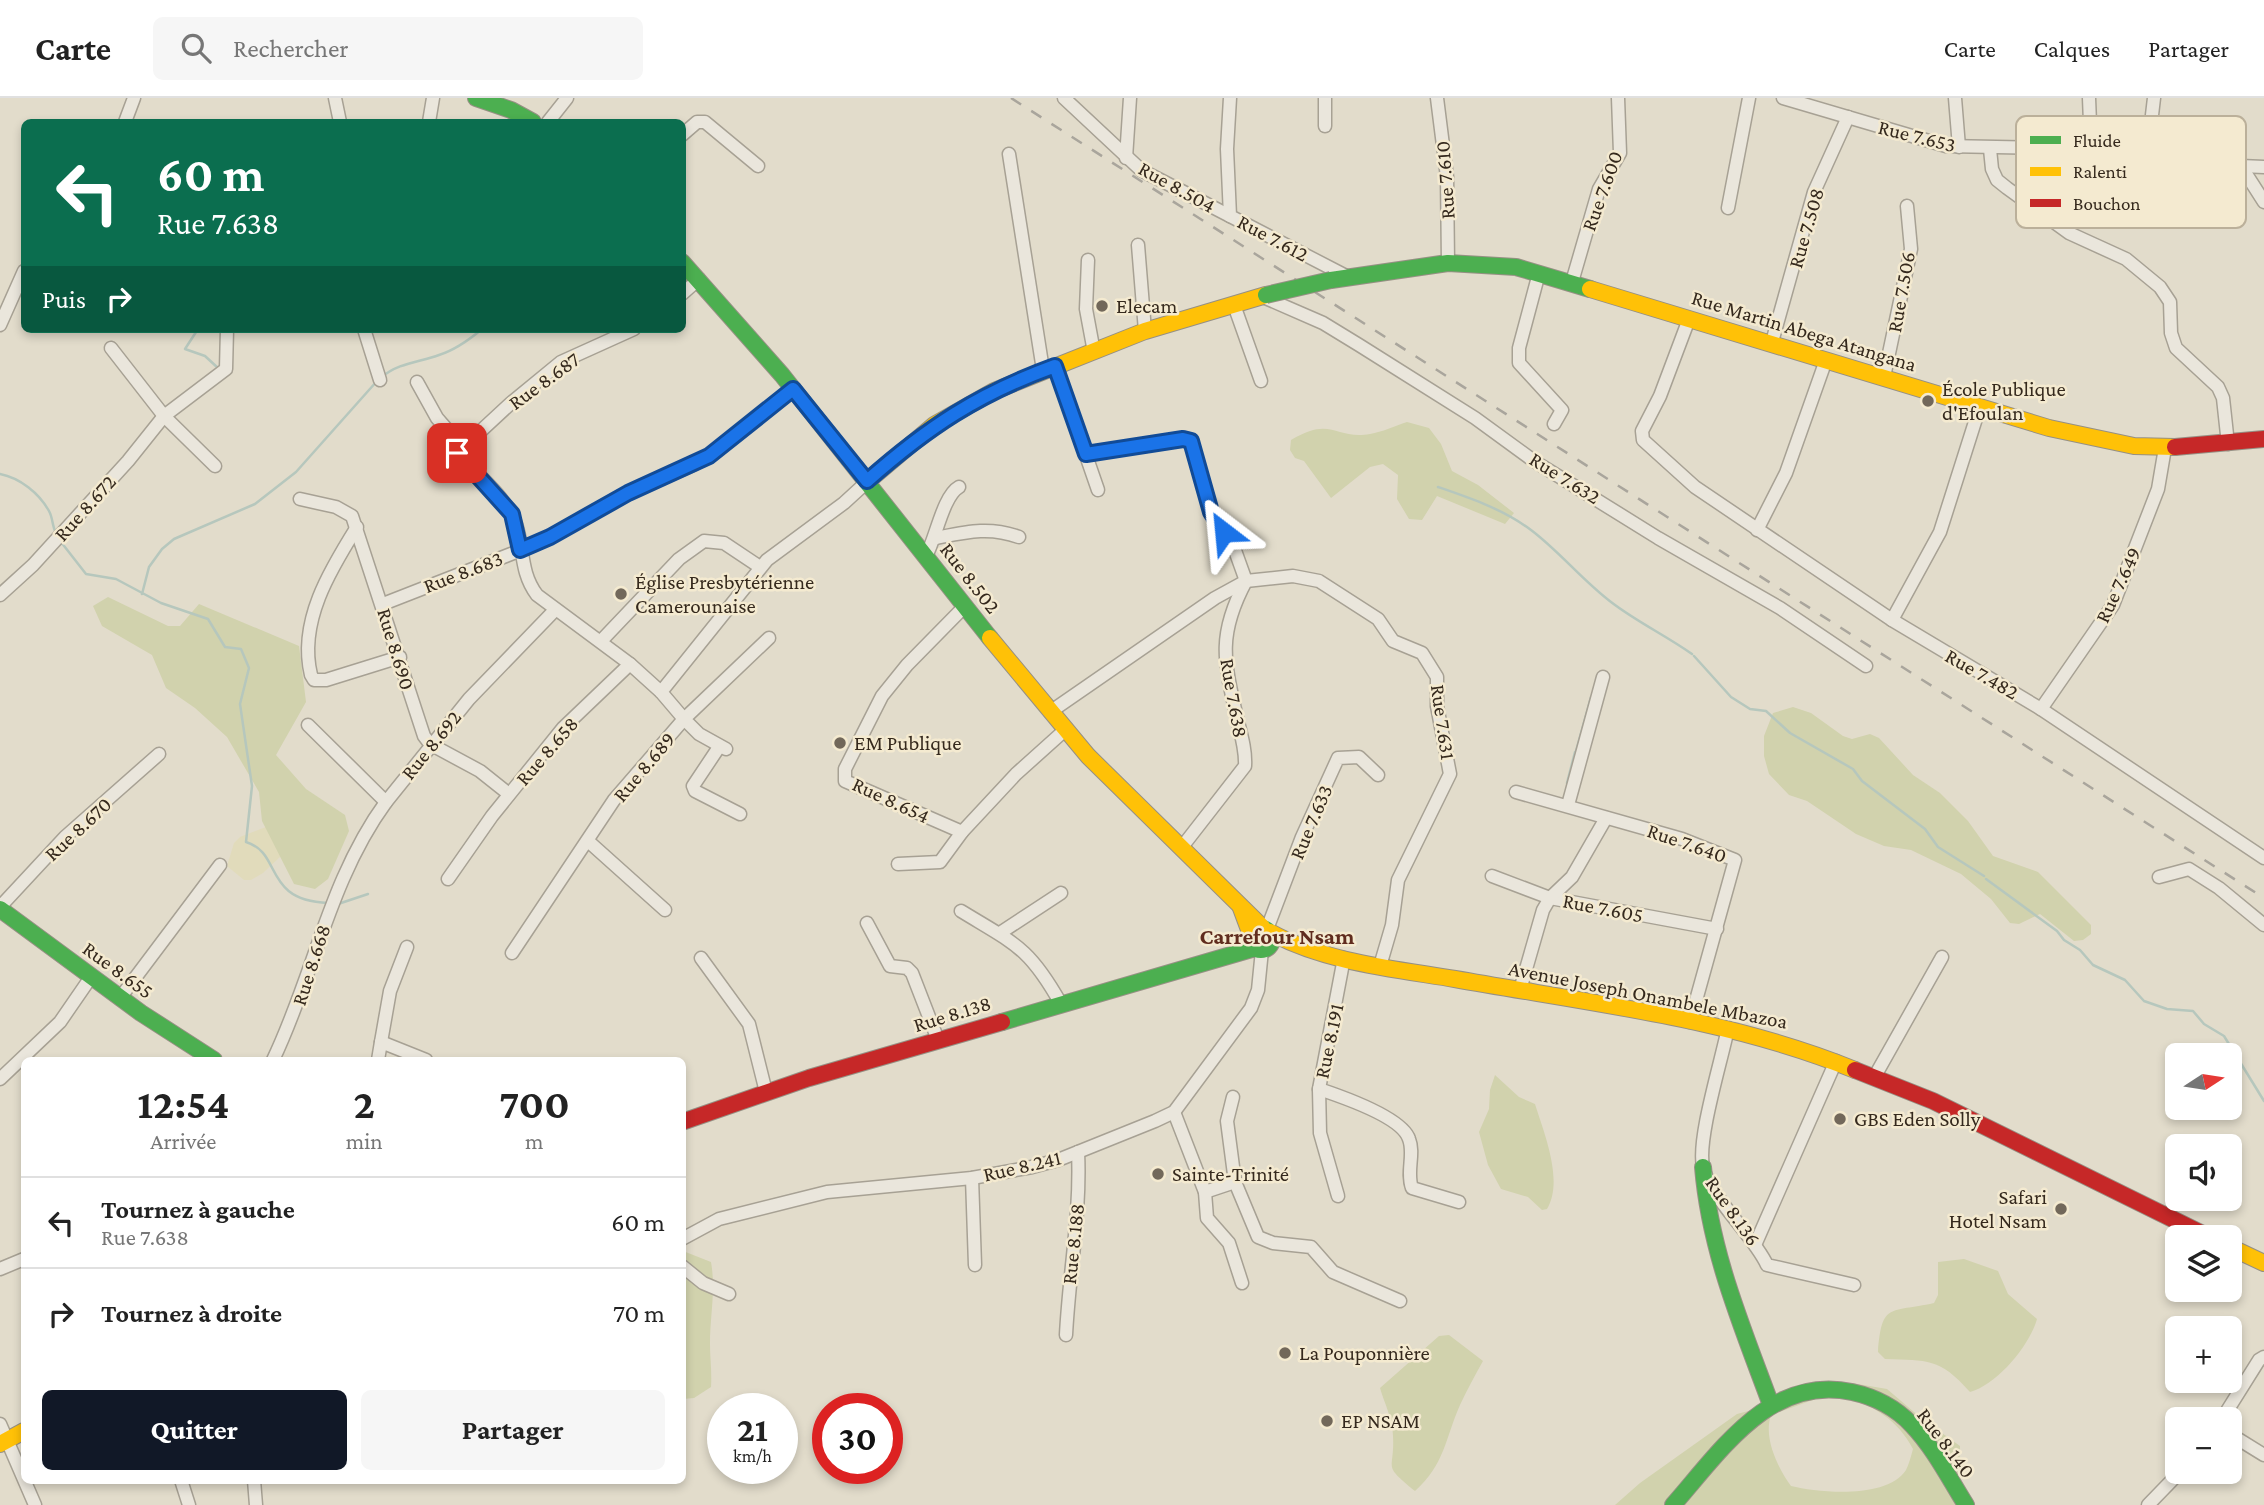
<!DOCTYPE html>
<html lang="fr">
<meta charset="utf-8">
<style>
body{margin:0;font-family:"Crimson Pro",serif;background:#f6f6f6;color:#222;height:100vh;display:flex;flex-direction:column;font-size:26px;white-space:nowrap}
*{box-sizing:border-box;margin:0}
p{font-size:23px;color:#767676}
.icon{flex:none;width:38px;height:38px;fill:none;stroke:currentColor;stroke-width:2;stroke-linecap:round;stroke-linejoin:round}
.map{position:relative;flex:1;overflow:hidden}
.panel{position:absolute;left:21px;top:959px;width:665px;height:427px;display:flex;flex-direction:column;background:#fff;border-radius:10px;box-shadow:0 4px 10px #0003}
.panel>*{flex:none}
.hud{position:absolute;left:21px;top:21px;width:665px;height:214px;border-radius:10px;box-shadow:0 4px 10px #0003;background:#0b6e4f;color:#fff;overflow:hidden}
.needle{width:46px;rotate:78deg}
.fabs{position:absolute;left:2165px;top:945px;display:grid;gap:14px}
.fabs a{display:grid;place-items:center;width:77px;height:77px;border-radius:10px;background:#fff;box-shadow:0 4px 10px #0003;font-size:35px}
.speed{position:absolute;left:707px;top:1295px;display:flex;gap:14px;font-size:35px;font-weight:700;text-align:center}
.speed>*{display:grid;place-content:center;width:91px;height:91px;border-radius:50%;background:#fff;box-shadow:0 4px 10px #0003;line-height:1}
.speed small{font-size:18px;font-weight:400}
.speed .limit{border:10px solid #d22;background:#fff;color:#111}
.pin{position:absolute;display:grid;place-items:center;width:60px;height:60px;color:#fff;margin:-30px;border-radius:14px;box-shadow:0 4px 10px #0006}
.me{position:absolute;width:77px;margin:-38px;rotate:331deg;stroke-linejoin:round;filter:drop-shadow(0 0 5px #0008)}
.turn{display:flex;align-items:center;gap:24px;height:147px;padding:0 21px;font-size:32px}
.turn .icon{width:91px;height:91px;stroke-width:2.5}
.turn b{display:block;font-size:49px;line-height:60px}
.then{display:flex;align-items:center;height:66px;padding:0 21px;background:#0003;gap:14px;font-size:26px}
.eta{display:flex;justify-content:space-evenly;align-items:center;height:119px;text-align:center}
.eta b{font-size:42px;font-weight:700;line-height:49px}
.cta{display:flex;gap:14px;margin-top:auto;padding:14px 21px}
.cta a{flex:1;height:80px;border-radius:10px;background:#111827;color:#fff;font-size:28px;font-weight:700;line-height:80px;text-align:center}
.cta a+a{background:#f6f6f6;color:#222}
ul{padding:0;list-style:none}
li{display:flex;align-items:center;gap:21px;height:91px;padding:0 21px;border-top:2px solid #e0e0e0}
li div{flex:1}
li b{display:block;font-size:26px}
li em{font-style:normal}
header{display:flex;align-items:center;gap:42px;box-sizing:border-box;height:98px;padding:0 35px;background:#fff;border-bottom:2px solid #e0e0e0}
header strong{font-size:33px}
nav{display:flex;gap:38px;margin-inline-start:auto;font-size:24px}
.search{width:490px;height:63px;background:#f6f6f6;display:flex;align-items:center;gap:18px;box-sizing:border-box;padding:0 24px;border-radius:10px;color:#767676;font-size:26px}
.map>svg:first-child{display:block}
.farmland{fill:#e1dbbb}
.green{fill:#d1d2ad;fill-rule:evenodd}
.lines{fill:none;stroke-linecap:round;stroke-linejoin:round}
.stream{stroke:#b6c7bd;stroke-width:2.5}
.street-casing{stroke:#a7a194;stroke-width:15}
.fast-casing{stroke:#969084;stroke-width:18}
.slow-casing{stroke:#969084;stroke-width:18}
.jam-casing{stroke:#969084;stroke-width:18}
.street{stroke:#eae6dc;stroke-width:12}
.fast{stroke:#4caf50;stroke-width:16}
.slow{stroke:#ffc107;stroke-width:16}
.jam{stroke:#c62828;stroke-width:16}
.rail{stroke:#a9a59c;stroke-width:2.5;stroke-dasharray:12 12;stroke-linecap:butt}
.fast-bridge-casing{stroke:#969084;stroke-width:18;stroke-linecap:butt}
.fast-bridge{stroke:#4caf50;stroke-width:16}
.route-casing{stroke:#114b97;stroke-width:18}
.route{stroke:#1a73e8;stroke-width:12}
.poi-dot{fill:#72685a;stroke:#f4ead0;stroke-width:2.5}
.labels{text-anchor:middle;stroke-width:5;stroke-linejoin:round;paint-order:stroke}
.street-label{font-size:21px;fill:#35291d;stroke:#f4ead0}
.poi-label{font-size:21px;fill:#35291d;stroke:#f4ead0;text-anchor:start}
.neighbourhood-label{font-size:23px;font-weight:bold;fill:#602c1e;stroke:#f4ead0}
.key{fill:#f4ead0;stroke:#bbb09a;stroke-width:2}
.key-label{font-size:19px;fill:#35291d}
</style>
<header>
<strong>Carte</strong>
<div class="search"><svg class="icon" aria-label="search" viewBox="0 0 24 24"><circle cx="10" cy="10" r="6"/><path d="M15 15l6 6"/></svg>Rechercher</div>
<nav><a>Carte</a><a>Calques</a><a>Partager</a></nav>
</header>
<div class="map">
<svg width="2264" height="1407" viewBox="0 0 2264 1407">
<rect width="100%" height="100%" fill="#e2dccb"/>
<polygon class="farmland" points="266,729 282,757 263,775 251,782 244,782 227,768 234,745 240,739"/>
<g class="green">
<path d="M 1407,324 L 1429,330 L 1441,346 L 1452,373 L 1478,387 L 1514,415 L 1505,426 L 1437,398 L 1422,422 L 1409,421 L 1397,401 L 1398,377 L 1383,366 L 1370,369 L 1331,400 L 1304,363 L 1295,360 L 1290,352 L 1291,342 C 1332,317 1335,342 1370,336 C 1382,334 1395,328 1407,324 Z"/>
<polygon points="108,499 168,528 180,528 199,506 299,548 306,604 276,657 306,691 345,717 349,733 328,781 315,791 294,786 262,723 259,694 227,639 195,610 166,590 152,557 102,528 93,508"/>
<polygon points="1793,609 1811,615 1843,638 1852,641 1870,636 1879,640 1913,677 1940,695 1968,723 1993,758 2038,774 2091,827 2091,836 2083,842 2074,843 2040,816 2019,826 2010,825 1991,801 1961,776 1911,752 1884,748 1856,736 1807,703 1789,697 1769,676 1764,658 1764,638 1773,615"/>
<path d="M 1495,977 L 1519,999 L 1535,1006 C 1544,1035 1564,1083 1547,1111 L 1542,1112 L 1528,1099 L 1501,1091 L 1488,1067 L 1479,1034 L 1489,1011 L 1490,992 Z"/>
<path d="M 683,1153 L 711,1164 C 716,1192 710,1217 710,1246 C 710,1260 712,1274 711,1289 L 694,1300 L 683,1301 Z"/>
<path d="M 1964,1161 L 1998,1173 L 2008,1196 L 2037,1221 C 2030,1247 1997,1287 1970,1294 C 1939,1259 1928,1263 1885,1261 L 1878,1254 C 1882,1204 1889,1215 1934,1205 L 1938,1197 L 1938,1164 Z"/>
<path d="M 1449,1237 L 1483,1263 C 1475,1277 1467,1292 1460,1307 C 1445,1341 1445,1366 1415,1393 C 1381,1365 1395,1374 1393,1338 C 1393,1322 1384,1304 1380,1290 L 1439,1238 Z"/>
<path d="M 1852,1285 L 1887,1291 L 1921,1320 L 1960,1348 L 1959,1396 L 1966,1407 L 1615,1407 L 1640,1385 L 1737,1316 ZM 1844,1298 C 1875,1309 1897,1321 1913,1351 C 1911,1358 1909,1366 1906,1372 C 1887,1401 1820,1395 1791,1388 C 1778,1370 1763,1340 1771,1317 L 1821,1299 Z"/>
</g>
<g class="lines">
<g class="stream">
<polyline points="198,231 185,251 205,258 218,270"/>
<path d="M 382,279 C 398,265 420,264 439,257 C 455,252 469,242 482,231"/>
<path d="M 0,376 C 20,380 39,395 49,413 C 53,420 52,428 56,435"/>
<path d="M 1438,389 C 1470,400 1503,411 1531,432 C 1559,453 1582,482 1611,504 C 1637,524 1665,537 1692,556"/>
<path d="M 61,444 L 86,476 L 116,481 L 161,505 L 208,521 L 225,549 L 241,551 L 249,570 L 240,606 L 252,688 L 246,744 C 283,755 262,802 328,805"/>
<polyline points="142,496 149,469 162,451 174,441 255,406 296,374 377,283"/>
<polyline points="1694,558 1731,599 1750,611 1766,613 1790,635 1853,671 1862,683 1925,731 1938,749 1984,778"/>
<polyline points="1576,653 1591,599"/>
<polyline points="1567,685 1575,654"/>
<polyline points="1986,781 2057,833 2064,842 2080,852 2093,867 2125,882 2144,903 2167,911 2193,913 2204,926 2224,938 2264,1003"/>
<polyline points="338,806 368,796"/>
</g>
<g class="street-casing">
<g id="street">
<polyline points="335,0 340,24"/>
<polyline points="1064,0 1141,72 1230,118"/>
<polyline points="1230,0 1227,51 1230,118 1346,178"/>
<polyline points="1437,0 1447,79 1448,165"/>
<polyline points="1783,0 1946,48 2158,52 2241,68 2264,69"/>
<polyline points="1955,0 1959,49"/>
<polyline points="2089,0 2091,50"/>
<polyline points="125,24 134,0"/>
<polyline points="429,24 433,0"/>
<polyline points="548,24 567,0"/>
<polyline points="1325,28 1325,0"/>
<polyline points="682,37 697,24 705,24 758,68"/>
<polyline points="1990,51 1992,71 1997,82 2007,90 2069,135 2126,161 2160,189 2170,204 2171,235 2176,250 2218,289 2223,300 2228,346"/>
<polyline points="2148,51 2154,0"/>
<polyline points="1009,56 1043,272"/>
<polyline points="1126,60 1130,0"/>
<polyline points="2241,68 2264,104"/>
<polyline points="1728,110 1749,0"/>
<polyline points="1138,147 1145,233"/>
<polyline points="1088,162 1086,211 1094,254"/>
<polyline points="1539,175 1519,250 1519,265 1562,312 1554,326"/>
<polyline points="1572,184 1599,91 1620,55 1618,0"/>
<polyline points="682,196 699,181"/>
<polyline points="1261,198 1323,225 1359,247 1475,320 1534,363 1658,440 1780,510 1866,568"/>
<polyline points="1234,207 1261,283"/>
<polyline points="1689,221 1660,298 1642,333 1643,342 1695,389 1892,522"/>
<polyline points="0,227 24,173"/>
<polyline points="364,231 380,282"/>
<polyline points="1772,244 1814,94 1848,19"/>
<polyline points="111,250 164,318 215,368"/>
<polyline points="1055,268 1098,392"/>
<polyline points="1884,279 1911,151 1907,108"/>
<polyline points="417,284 437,320 463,350"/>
<polyline points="1980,308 1940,434 1892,522 2041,611 2264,760"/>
<path d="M 1085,356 L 1188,341 L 1193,347 L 1211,414 L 1232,444 L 1246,483 C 1217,537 1224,563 1237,620 C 1241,636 1246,652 1245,668 L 1182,749"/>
<polyline points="300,401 336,409 352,418 424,638 430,646 480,673 509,696"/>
<path d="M 357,429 C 330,472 298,524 311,577 L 314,582 L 326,582 L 400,559"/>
<polyline points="1757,432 1786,375 1826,262"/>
<path d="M 936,440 C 966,434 989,428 1019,439"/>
<path d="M 926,458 C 936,440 943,398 959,389"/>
<polyline points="0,497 33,467 128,363 164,318 226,271 227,231"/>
<polyline points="383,506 534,447 628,395 695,366 721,349 793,291"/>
<polyline points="965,508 907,567 882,598 845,671 845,683 962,734 1016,676 1065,632"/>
<polyline points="602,542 679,461 704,443 724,445 760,469"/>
<path d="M 630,566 L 537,497 C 520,475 524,450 516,426 C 506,399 476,375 457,355 L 511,305 L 561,264 L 634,231"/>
<polyline points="2041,611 2113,507 2158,391 2165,350"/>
<polyline points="1050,614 1215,500 1246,483 1293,478 1319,483 1378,521 1393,543 1422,555 1437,579 1437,608 1450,676 1398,782 1392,827 1380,868"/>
<polyline points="308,627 386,704 469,601 554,513"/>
<polyline points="719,649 693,688 695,693 740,716"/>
<polyline points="726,651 699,636 684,621 769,540"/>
<polyline points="1516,694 1682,741 1735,762 1690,924"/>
<polyline points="1568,707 1603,579"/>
<polyline points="588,743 665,812"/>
<polyline points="898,766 940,764 962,734"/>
<polyline points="1492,778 1550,800 1717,831"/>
<polyline points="2159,779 2189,771 2219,790 2264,827"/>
<polyline points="448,781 492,718 563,630 630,566 661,594"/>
<polyline points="0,809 65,739 159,656"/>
<path d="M 961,813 C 1015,846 1029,849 1061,906"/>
<polyline points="867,825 890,868 907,870 912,875 938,942"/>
<polyline points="1267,831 1302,739 1338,660 1359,659 1378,677"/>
<polyline points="1000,835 1061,795"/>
<polyline points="512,855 614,702 684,621 661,594 767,462 844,405 868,383"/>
<polyline points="701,860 749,926 766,994"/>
<path d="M 1344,860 L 1319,991 C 1340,998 1402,1019 1409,1041 C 1415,1056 1406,1074 1412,1090 L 1459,1104"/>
<polyline points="1520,892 1543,812 1550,800 1572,779 1606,720"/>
<polyline points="120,900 220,767"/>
<path d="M 1728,930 C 1722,961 1697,1041 1703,1068 C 1708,1097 1754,1138 1767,1167 L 1854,1187"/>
<polyline points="381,944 390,893 407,849"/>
<path d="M 273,962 C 314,877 329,782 386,704"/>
<polyline points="378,962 381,944 426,962"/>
<polyline points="1875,978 1942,859"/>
<polyline points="0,981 60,924 91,879"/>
<polyline points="1319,991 1320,1035 1338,1098"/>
<polyline points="1233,999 1227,1023 1235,1084"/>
<polyline points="1174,1014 1205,1094 1207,1120 1229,1145 1242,1185"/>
<polyline points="972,1080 975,1167"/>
<polyline points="1205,1094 1235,1084 1258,1139 1273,1145 1311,1149 1333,1174 1400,1203"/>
<polyline points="682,1141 719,1121 827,1094 972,1080 1032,1069 1058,1062 1155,1023 1174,1014 1251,910 1258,892 1262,852"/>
<polyline points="1755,1147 1836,963"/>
<polyline points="682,1168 703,1185 729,1196"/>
<polyline points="0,1171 24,1161"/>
<path d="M 1066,1237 C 1069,1176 1081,1115 1078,1054"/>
<polyline points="2222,1321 2259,1262 2264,1259"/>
<polyline points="0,1326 35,1407"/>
<polyline points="2230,1336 2264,1357"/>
<polyline points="181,1382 189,1407"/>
<polyline points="254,1382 256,1407"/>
<polyline points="2148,1407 2180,1374"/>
</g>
</g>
<g class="fast-casing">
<g id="fast">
<polyline points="476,0 511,12 533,24"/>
<polyline points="682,164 782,277 990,540"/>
<polyline points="1331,182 1448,165 1516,169 1590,191"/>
<polyline points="0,811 141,915 214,962"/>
<circle cx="1261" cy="841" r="11"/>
<polyline points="1002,924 1255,850"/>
<path d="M 1703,1069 C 1710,1154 1742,1228 1771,1307"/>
<path d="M 1673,1407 C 1720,1354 1770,1276 1852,1294 C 1875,1299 1896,1310 1912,1327 C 1934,1350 1949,1380 1966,1407"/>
</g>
</g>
<g class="slow-casing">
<g id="slow">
<polyline points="1590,191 2049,330 2134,348 2175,349"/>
<polyline points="868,383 934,327 994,293 1145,233 1266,197"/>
<polyline points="990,540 1088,658 1263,830"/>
<polyline points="1241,810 1251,837"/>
<path d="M 1270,834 C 1324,864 1395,871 1455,881 C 1589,905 1728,920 1855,972"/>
<polyline points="2230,1149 2264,1165"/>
<polyline points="0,1346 24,1333"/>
</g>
</g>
<g class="jam-casing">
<g id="jam">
<polyline points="2175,349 2264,341"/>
<polyline points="1855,972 1933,1003 2209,1139"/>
<polyline points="682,1024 809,980 1002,924"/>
</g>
</g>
<use href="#street" class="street"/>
<use href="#fast" class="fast"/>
<use href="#slow" class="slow"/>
<use href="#jam" class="jam"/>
<polyline class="rail" points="1011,0 2264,800"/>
<g class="fast-bridge-casing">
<polyline id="fast-bridge" points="1266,197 1331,182"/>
</g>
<use href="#fast-bridge" class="fast-bridge"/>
</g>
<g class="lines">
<g class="route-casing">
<path id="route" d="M 457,355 L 512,416 L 520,452 L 550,439 L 628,395 L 709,358 L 793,291 L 867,383 C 928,329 978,296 1055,268 L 1086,356 L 1183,341 L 1191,343 L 1211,414 L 1224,434"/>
</g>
<use href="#route" class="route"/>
</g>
<g class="poi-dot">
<circle cx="1102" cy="208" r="7"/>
<circle cx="1928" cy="303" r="7"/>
<circle cx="621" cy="496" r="7"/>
<circle cx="840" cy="645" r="7"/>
<circle cx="1840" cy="1021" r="7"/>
<circle cx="1158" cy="1076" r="7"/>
<circle cx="2061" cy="1111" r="7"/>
<circle cx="1285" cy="1255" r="7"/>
<circle cx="1327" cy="1323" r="7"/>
</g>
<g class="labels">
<g class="street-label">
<text transform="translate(1917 38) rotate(14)" y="7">Rue 7.653</text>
<text transform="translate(1445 82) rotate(-94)" y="7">Rue 7.610</text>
<text transform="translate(1177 89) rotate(29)" y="7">Rue 8.504</text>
<text transform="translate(1602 93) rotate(-70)" y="7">Rue 7.600</text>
<text transform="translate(1806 130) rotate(-74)" y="7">Rue 7.508</text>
<text transform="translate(1273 140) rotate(28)" y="7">Rue 7.612</text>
<text transform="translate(1901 194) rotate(-80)" y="7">Rue 7.506</text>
<text transform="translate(1804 233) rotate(17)" y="7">Rue Martin Abega Atangana</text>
<text transform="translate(544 283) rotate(-36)" y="7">Rue 8.687</text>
<text transform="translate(1565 380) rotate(32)" y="7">Rue 7.632</text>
<text transform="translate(85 410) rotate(-48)" y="7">Rue 8.672</text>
<text transform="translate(463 474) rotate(-21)" y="7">Rue 8.683</text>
<text transform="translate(970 480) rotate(52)" y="7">Rue 8.502</text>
<text transform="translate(2118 487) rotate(-65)" y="7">Rue 7.649</text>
<text transform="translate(396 551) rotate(73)" y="7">Rue 8.690</text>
<text transform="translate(1982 576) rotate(30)" y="7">Rue 7.482</text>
<text transform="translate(1234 600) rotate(80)" y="7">Rue 7.638</text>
<text transform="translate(1443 624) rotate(82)" y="7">Rue 7.631</text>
<text transform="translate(431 647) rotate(-51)" y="7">Rue 8.692</text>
<text transform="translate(547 653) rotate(-49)" y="7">Rue 8.658</text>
<text transform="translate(644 669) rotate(-50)" y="7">Rue 8.689</text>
<text transform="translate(891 702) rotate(25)" y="7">Rue 8.654</text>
<text transform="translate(1311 724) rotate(-67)" y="7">Rue 7.633</text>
<text transform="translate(78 731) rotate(-43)" y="7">Rue 8.670</text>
<text transform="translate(1687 745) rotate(19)" y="7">Rue 7.640</text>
<text transform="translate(1603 810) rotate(11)" y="7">Rue 7.605</text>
<text transform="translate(311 867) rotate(-72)" y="7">Rue 8.668</text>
<text transform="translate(118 872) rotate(36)" y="7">Rue 8.655</text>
<text transform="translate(1648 897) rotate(11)" y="7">Avenue Joseph Onambele Mbazoa</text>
<text transform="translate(952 916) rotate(-17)" y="7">Rue 8.138</text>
<text transform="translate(1329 943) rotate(-78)" y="7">Rue 8.191</text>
<text transform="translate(1022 1068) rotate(-13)" y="7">Rue 8.241</text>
<text transform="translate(1733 1113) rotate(55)" y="7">Rue 8.136</text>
<text transform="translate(1073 1146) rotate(-84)" y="7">Rue 8.188</text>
<text transform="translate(1946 1345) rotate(53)" y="7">Rue 8.140</text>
</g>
<g class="poi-label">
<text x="1116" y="215">Elecam</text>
<text x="1942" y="298">École Publique<tspan x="1942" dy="24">d'Efoulan</tspan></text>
<text x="635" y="491">Église Presbytérienne<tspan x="635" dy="24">Camerounaise</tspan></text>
<text x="854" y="652">EM Publique</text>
<text x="1854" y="1028">GBS Eden Solly</text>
<text x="1172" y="1083">Sainte-Trinité</text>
<text x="2047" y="1106" text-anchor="end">Safari<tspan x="2047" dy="24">Hotel Nsam</tspan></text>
<text x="1299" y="1262">La Pouponnière</text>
<text x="1341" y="1330">EP NSAM</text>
</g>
<g class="neighbourhood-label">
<text x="1277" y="846">Carrefour Nsam</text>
</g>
</g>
<rect x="2016" y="18" width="230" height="112" rx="10" class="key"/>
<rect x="2030" y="38" width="31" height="8" fill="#4caf50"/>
<rect x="2030" y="69" width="31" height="9" fill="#ffc107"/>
<rect x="2030" y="101" width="31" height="8" fill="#c62828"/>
<g class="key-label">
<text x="2073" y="49">Fluide</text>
<text x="2073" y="80">Ralenti</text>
<text x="2073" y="112">Bouchon</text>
</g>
</svg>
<div class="fabs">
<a><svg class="needle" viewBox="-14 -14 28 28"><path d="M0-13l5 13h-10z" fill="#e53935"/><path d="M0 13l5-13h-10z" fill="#767676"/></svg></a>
<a><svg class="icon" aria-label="sound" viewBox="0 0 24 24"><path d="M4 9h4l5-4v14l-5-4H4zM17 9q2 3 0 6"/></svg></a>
<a><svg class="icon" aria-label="layers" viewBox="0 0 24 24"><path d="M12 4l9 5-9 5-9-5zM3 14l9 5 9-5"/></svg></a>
<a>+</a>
<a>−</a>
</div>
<div class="speed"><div>21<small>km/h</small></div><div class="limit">30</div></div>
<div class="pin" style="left:457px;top:355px;background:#d93025"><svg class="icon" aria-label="arrive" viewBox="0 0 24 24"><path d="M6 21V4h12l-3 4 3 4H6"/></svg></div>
<svg class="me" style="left:1224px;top:434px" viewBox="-20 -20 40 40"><path d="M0-17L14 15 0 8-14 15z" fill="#1a73e8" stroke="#fff" stroke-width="4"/></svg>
<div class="hud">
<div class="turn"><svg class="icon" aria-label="left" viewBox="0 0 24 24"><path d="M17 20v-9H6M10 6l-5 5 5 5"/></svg><div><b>60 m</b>Rue 7.638</div></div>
<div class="then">Puis<svg class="icon" aria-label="right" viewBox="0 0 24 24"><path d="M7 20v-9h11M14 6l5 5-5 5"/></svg></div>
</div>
<section class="panel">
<div class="eta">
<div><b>12:54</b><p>Arrivée</p></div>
<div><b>2</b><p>min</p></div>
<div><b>700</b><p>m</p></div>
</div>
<ul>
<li><svg class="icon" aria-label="left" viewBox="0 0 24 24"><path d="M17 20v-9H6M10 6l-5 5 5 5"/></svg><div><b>Tournez à gauche</b><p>Rue 7.638</p></div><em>60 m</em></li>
<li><svg class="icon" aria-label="right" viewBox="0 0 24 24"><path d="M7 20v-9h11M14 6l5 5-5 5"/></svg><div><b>Tournez à droite</b></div><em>70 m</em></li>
</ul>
<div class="cta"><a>Quitter</a><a>Partager</a></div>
</section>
</div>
